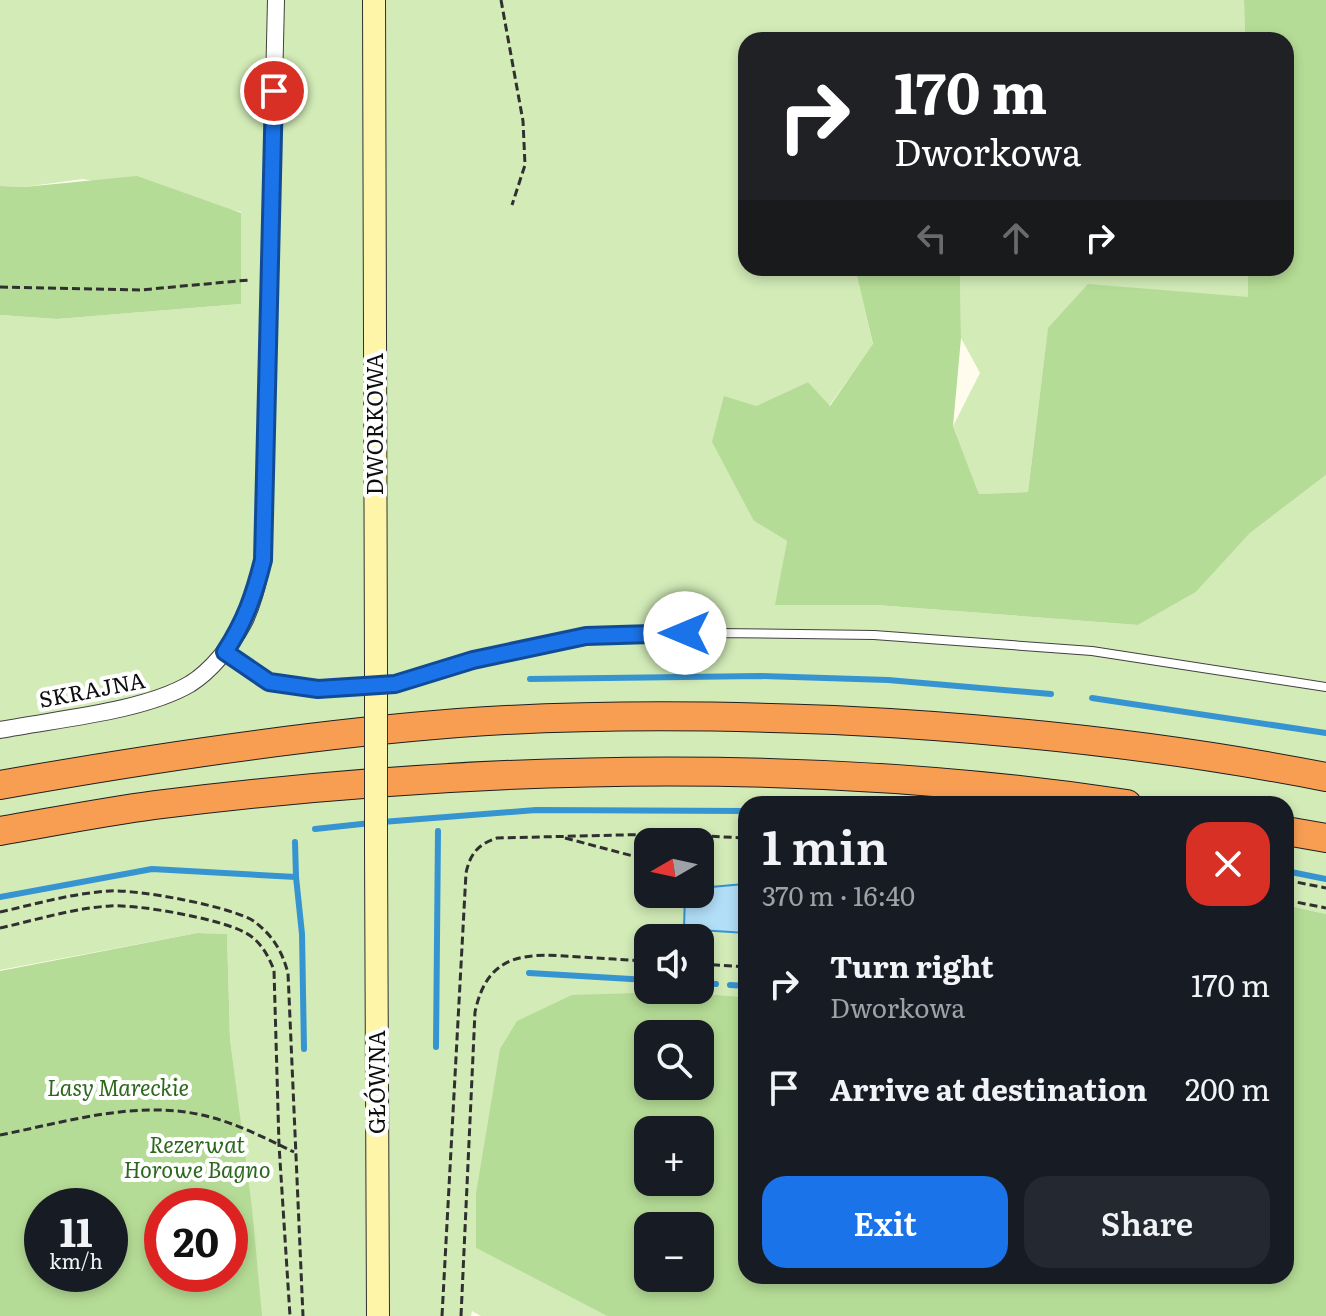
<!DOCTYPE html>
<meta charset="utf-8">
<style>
body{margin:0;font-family:Literata,serif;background:#242831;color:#f1f3f6;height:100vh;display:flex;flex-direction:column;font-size:30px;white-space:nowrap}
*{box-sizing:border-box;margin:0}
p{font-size:26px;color:#9ea1a6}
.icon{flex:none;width:44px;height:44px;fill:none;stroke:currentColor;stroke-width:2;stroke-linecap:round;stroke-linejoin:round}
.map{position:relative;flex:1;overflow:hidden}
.side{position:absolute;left:738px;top:796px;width:556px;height:488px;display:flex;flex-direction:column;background:#171b24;border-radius:24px;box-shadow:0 4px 12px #0003}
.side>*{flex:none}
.guide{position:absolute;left:738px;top:32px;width:556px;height:244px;border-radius:24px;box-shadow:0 4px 12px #0003;background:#202124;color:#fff;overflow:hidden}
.needle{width:52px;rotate:261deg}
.controls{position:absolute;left:634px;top:828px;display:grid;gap:16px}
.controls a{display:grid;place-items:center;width:80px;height:80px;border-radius:16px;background:#171b24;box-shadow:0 4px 12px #0003;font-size:40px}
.speed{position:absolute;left:24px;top:1188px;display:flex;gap:16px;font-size:40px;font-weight:700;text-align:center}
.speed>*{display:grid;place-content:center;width:104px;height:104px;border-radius:50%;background:#171b24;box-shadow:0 4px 12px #0003;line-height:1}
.speed small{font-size:20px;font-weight:400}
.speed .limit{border:12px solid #d22;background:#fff;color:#111}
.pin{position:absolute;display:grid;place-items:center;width:68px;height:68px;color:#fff;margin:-34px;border:4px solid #fff;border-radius:50%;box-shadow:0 2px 8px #0007}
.me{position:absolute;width:88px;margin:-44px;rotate:270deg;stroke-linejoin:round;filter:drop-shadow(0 0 6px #0008)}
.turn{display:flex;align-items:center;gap:28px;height:168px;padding:0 24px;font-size:36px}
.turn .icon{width:104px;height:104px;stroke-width:2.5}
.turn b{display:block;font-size:56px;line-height:68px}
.lanes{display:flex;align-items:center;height:76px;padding:0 24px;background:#0003;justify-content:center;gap:40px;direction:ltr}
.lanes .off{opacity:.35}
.round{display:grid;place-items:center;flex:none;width:84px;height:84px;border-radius:24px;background:#242831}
.summary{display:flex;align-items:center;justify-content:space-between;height:136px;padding:0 24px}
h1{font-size:48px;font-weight:600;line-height:60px}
.button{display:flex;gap:16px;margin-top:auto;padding:16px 24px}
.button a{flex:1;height:92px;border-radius:24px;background:#1a73e8;color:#fff;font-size:32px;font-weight:600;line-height:92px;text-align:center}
.button a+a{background:#242831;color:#f1f3f6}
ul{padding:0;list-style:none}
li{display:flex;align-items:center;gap:24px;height:104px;padding:0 24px}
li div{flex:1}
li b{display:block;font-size:30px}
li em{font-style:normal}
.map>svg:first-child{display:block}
.green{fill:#d2ebb7;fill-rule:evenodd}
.forest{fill:#b5dc96;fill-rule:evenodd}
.water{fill:#b2def8;stroke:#3694d1;stroke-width:2}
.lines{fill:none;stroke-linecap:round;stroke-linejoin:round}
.stream{stroke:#3694d1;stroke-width:6}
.lane-casing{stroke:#414141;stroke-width:10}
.street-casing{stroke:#414141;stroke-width:18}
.secondary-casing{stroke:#303030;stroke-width:24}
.highway-casing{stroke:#1f1f1f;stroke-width:30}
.path{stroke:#303030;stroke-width:3;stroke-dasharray:8 4;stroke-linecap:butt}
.lane{stroke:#fff;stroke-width:8}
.street{stroke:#fff;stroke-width:16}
.secondary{stroke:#fff5a9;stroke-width:22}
.highway{stroke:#f89e53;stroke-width:28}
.secondary-bridge-casing{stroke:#303030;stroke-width:24;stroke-linecap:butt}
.secondary-bridge{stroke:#fff5a9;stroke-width:22}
.route-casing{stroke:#114b97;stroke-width:20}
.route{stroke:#1a73e8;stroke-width:14}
.labels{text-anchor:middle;stroke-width:8;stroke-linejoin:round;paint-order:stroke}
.street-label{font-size:22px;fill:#0e0e0e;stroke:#fff}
.park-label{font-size:22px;font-style:italic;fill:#2c681c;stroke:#fff}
</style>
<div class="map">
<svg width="1326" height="1316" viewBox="0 0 1326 1316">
<rect width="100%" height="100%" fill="#fffcee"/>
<g class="green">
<path d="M 0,0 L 1244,0 L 1245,40 L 746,40 L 746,268 L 855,268 L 873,345 L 829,406 L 808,382 L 756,406 L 754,521 L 787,541 L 776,605 L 876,605 L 1138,625 L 1196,592 L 1250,533 L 1326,475 L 1326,914 L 1286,905 L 1286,804 L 746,804 L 746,997 L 672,992 L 476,1248 L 607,1316 L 481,1316 L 472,1311 L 471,1316 L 0,1316 L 0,1150 L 238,1104 L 230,1039 L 227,934 L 197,933 L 0,970 L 0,315 L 57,319 L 241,304 L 241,212 L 83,179 L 24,187 L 0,186 ZM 648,842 L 700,842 L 700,894 L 648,894 ZM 648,938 L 700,938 L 700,990 L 648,990 ZM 42,1206 L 110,1206 L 110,1274 L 42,1274 ZM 162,1206 L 230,1206 L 230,1274 L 162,1274 Z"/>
<polygon points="960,268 1248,268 1248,297 1048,329 1028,492 979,494 953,426 980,373 961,338"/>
</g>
<g class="forest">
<polygon points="1244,0 1326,0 1326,475 1250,533 1196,592 1138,625 876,605 775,605 787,541 754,521 712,442 724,396 756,406 808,382 830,406 873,344 855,268 960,268 961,338 953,426 979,494 1028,492 1048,328 1088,284 1248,297 1248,268 1286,268 1286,40 1245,40"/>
<polygon points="137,176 241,213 241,304 57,319 0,315 0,186 24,187"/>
<path d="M 1286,905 L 1326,914 L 1326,1316 L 607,1316 L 476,1248 L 476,1194 L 500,1049 L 517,1021 L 572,995 L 672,992 L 746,997 L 746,1276 L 1286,1276 ZM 648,1034 L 700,1034 L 700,1086 L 648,1086 ZM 648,1130 L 700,1130 L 700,1182 L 648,1182 ZM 648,1226 L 700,1226 L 700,1278 L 648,1278 Z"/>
<path d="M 197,933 L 227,934 L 230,1039 L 252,1208 L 262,1316 L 0,1316 L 0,971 ZM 110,1206 L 110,1274 L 42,1274 L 42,1206 ZM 162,1206 L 230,1206 L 230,1274 L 162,1274 Z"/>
</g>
<polygon class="water" points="746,877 746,933 684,929 685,894 700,894 700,888 744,884"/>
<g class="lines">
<g class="stream">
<polyline points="530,679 760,676 888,680 1051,694"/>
<polyline points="1092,698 1326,733"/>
<polyline points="382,822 536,810 746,811"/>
<polyline points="315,829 371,823"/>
<polyline points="1286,871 1326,879"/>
<polyline points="296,877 302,934 304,1049"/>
<polyline points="0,897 152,869 296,877 295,842"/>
<polyline points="529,973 648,980"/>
<polyline points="700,983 716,984"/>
<polyline points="730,985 746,986"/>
<polyline points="436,1047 438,831"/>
</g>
<g class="lane-casing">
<polyline id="lane" points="225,652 269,682 318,689 395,684 473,660 586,636 715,633 874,635 1092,651 1326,687"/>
</g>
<g class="street-casing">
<path id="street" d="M 0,730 C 56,719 142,712 190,684 C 211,671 231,646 243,624 C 253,605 258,582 263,560 L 276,0"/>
</g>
<g class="secondary-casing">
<g id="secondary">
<polyline points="374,0 376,672"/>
<polyline points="376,848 378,1316"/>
</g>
</g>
<g class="highway-casing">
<g id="highway">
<path d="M 0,785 C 152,758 304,735 458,723 C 583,714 709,715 834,720 C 999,728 1163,745 1326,777"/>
<path d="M 0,831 C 52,822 103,812 155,805 C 476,765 807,756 1127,804"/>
<polyline points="1286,831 1326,838"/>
</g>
</g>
<g class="path">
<polyline points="501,0 523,121 525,165 512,205"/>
<polyline points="0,287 140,290 249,280"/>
<polyline points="565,838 648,860"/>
<polyline points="1286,880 1326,888"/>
<polyline points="1286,900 1326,908"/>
<path d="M 0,912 C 36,904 73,893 110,891 C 137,889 235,907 255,922 C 273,936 282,951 288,973 L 303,1316"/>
<path d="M 0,928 C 36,920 74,908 110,906 C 138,904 220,919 244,932 C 260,940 268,955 274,970 L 279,1145 L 290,1316"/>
<polyline points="700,964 746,967"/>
<path d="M 0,1135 C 66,1122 135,1100 202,1115 C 234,1122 265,1138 294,1152"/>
<path d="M 442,1316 L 466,873 C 470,854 478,844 497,838 L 662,834 L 746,838"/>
<path d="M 461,1316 L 475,1012 C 488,951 527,953 580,957 C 603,958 625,960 648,961"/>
</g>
<use href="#lane" class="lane"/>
<use href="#street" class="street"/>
<use href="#secondary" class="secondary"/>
<use href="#highway" class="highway"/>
<g class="secondary-bridge-casing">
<polyline id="secondary-bridge" points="376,672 376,848"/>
</g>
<use href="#secondary-bridge" class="secondary-bridge"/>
</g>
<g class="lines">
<g class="route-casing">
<path id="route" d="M 274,91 L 263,560 C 254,596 245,621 225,652 L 269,682 L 318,689 L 395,684 L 473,660 L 586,636 L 685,633"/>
</g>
<use href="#route" class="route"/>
</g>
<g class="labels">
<g class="street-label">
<text transform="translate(375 424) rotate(-90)" y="8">DWORKOWA</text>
<text transform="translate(92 690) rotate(-11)" y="8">SKRAJNA</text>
<text transform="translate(377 1082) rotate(-90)" y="8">GŁÓWNA</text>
</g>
<g class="park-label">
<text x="118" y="1096">Lasy Mareckie</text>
<text x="197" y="1153">Rezerwat<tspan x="197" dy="25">Horowe Bagno</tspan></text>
</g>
</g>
</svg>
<div class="controls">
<a><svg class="needle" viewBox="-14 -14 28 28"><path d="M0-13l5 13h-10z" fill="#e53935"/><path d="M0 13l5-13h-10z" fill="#9ea1a6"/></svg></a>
<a><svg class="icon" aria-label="sound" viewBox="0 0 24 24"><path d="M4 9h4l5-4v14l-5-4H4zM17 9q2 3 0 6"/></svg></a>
<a><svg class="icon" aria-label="search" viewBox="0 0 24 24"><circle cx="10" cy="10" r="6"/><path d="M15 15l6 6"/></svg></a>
<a>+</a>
<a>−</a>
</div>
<div class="speed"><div>11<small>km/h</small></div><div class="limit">20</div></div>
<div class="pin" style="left:274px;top:91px;background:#d93025"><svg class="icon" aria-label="arrive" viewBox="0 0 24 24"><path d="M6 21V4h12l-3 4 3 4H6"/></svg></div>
<svg class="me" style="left:685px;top:633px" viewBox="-20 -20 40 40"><circle r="19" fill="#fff"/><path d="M0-13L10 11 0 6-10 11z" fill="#1a73e8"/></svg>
<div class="guide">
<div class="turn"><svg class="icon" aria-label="right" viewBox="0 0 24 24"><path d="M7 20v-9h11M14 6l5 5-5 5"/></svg><div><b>170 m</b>Dworkowa</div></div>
<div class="lanes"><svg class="icon off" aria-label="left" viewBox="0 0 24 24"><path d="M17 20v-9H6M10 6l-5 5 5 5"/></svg><svg class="icon off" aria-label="ahead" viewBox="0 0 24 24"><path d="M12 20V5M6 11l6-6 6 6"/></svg><svg class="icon" aria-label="right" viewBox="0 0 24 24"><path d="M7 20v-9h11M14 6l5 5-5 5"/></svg></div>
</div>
<section class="side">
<div class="summary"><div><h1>1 min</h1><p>370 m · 16:40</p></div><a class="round" style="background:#d93025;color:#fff"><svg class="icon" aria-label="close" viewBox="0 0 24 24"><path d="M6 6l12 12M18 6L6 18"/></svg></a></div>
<ul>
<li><svg class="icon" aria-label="right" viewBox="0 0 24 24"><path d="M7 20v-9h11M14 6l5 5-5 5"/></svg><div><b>Turn right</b><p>Dworkowa</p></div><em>170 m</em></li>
<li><svg class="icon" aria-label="arrive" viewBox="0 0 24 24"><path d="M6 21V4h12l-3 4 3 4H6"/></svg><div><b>Arrive at destination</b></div><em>200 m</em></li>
</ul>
<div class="button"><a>Exit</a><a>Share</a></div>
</section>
</div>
